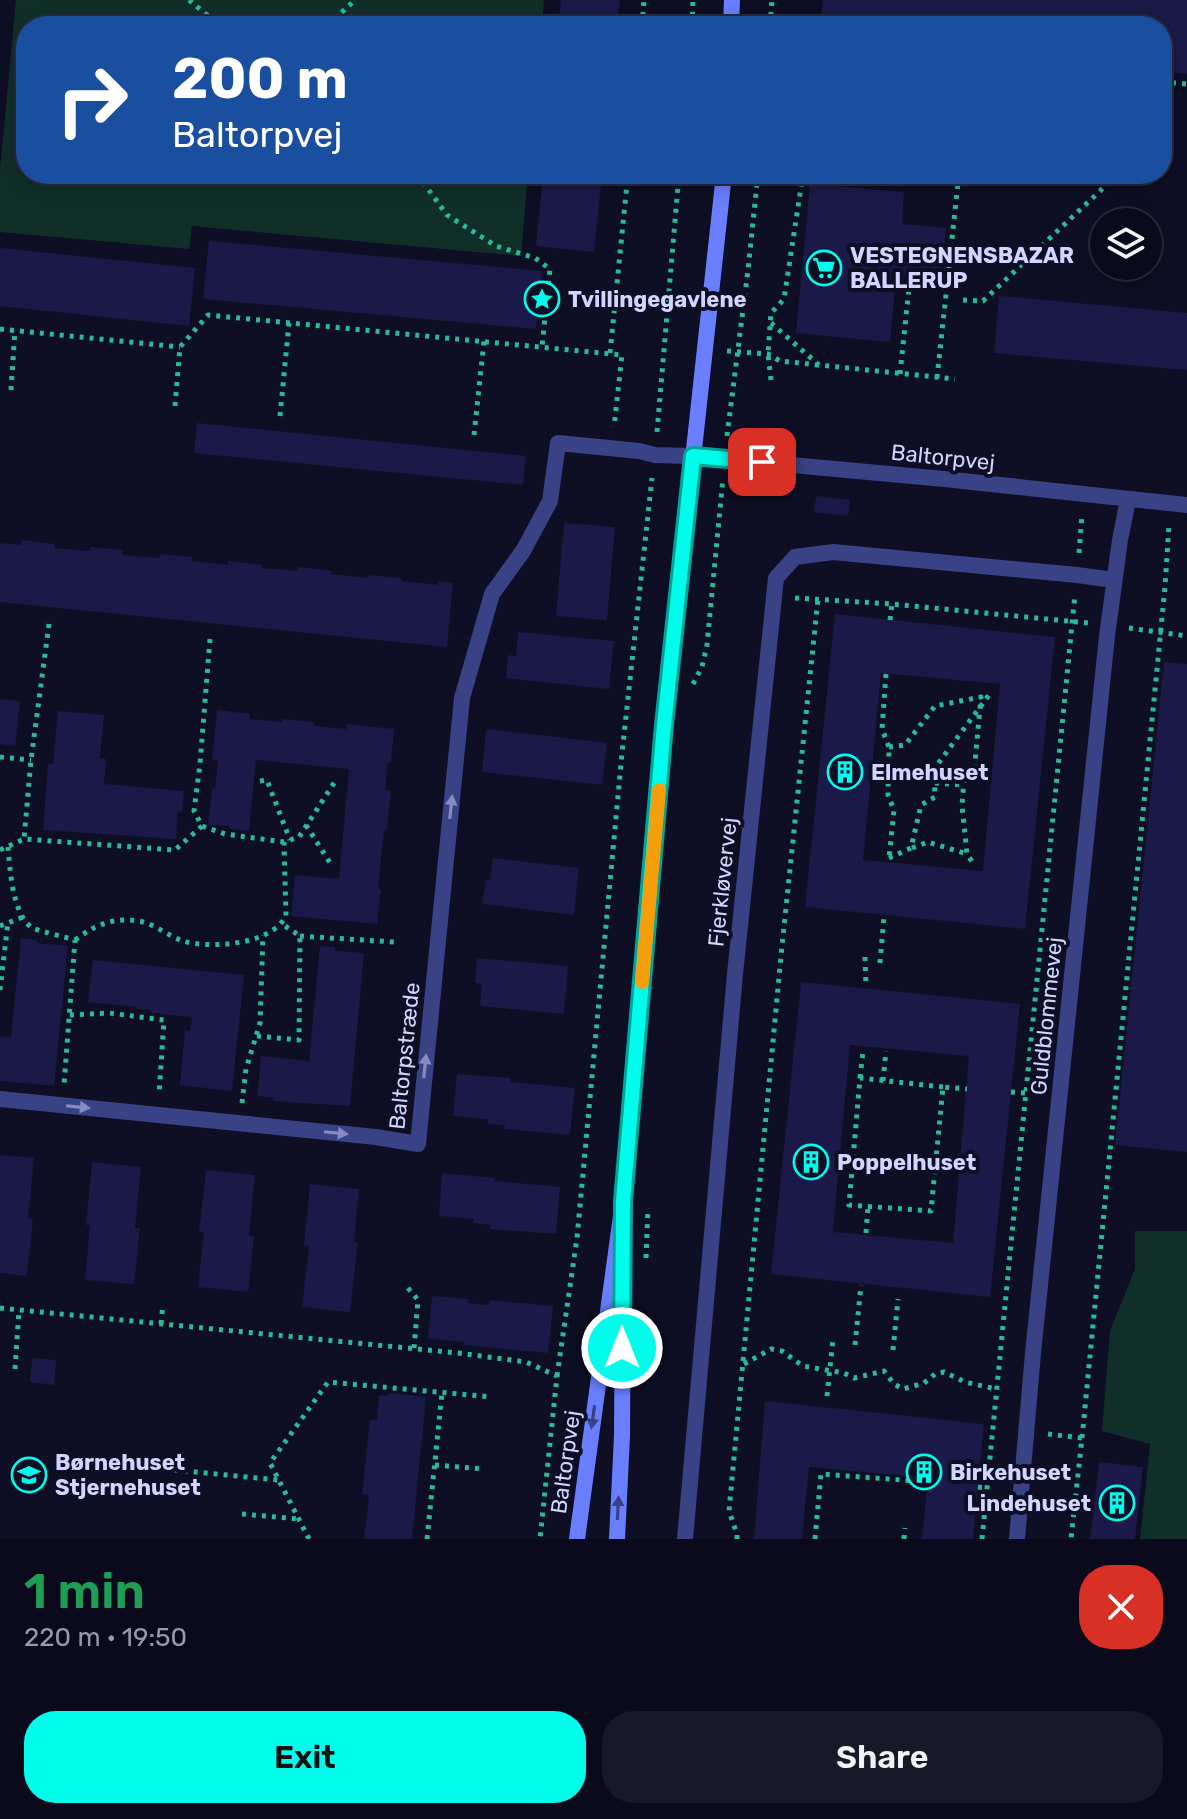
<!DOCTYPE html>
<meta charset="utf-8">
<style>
body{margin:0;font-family:Rubik,sans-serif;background:#181829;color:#f1f3f6;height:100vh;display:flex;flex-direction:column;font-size:30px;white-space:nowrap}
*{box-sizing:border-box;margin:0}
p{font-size:26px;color:#999aa3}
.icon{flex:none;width:44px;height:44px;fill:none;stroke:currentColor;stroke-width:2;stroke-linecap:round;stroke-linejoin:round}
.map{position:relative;height:1539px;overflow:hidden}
.sheet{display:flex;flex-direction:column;background:#0a0a1c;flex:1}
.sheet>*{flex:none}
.hud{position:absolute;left:16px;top:16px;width:1156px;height:168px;border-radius:32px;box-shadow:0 4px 20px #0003,0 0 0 2px #2a2b3b;background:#1a4fa0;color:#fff;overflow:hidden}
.tools{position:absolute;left:1090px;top:208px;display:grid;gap:16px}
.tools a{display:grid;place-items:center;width:72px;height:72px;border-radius:50%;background:#0a0a1c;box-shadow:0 4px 20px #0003,0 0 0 2px #2a2b3b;font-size:40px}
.pin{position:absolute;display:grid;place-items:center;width:68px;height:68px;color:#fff;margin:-34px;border-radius:16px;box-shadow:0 4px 12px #0006}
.me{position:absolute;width:88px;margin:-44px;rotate:0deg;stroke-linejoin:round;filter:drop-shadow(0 0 6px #0008)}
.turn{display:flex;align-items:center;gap:28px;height:168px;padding:0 24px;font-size:36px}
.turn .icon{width:104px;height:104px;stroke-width:2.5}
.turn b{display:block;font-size:56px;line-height:68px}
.round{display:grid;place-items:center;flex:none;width:84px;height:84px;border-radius:32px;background:#181829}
.head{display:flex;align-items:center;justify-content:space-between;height:136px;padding:0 24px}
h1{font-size:48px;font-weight:600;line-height:60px;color:#1e9e55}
.action{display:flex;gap:16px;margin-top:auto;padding:16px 24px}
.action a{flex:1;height:92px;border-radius:32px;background:#00fdeb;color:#111;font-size:32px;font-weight:600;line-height:92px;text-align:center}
.action a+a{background:#181829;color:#f1f3f6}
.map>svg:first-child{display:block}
.green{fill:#112f29}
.building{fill:#1b1947;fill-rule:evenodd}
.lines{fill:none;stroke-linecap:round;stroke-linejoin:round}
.path{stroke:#2bba99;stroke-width:5;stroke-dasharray:4 6;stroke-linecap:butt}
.lane{stroke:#384285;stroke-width:16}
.street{stroke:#384285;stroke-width:16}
.secondary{stroke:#697fff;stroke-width:16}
.oneway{fill:#858cc2}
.oneway2{fill:#374187}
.route-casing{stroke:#00a499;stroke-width:20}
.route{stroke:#00fdeb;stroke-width:14}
.slow{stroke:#f59e0b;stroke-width:14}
.labels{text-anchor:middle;stroke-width:8;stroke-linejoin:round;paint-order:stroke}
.poi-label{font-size:22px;font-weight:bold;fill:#d2d5ff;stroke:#0e0e25;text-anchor:start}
.street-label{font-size:22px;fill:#d2d5ff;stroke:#0e0e25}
</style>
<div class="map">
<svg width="1187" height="1539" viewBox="0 0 1187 1539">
<rect width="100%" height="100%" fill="#0e0e25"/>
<g class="green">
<polygon points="16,0 544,0 542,26 26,26 26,174 528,174 521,256 192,226 189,249 0,232 0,169"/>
<polygon points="1135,1231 1187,1231 1187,1539 1140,1539 1150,1444 1102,1431 1110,1331 1135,1269"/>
</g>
<g class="building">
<polygon points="561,0 620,0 617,26 558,26"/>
<polygon points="823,0 1187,0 1187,74 1162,72 1162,26 820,26"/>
<polygon points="543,174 602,174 594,252 536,246"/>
<polygon points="810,184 904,192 902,224 946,228 941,280 896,276 890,342 796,333"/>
<polygon points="209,241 542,271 536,329 203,299"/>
<polygon points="0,248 195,268 189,326 0,306"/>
<polygon points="999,296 1187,313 1187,370 994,353"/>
<polygon points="197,423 526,456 523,485 194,453"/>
<polygon points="816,496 850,500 848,516 814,512"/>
<polygon points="564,523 615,527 607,620 556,616"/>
<polygon points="21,540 55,544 54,548 89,551 90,547 123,550 123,555 159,558 160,554 192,557 192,561 228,565 228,561 262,565 262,568 298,571 298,567 332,571 331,574 368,578 368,575 401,578 401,581 438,585 438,581 453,583 447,647 0,602 0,543 21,545"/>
<path d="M 835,614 L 1055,637 L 1025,929 L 805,907 ZM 881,673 L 1000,684 L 983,871 L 863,860 Z"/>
<polygon points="518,632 614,641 609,689 506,678 508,655 516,656"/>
<polygon points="1164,662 1187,664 1187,1152 1115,1145"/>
<polygon points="0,699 20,701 15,746 0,744"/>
<polygon points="217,710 250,714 249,719 282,722 283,719 314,722 314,726 347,729 347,724 394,729 391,762 388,762 385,790 391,791 387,830 384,830 378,889 381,889 377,924 291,916 295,875 339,879 349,769 256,760 249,831 229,829 229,826 208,825 212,788 215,789 218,761 212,760"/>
<polygon points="58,711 104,715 100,758 106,759 104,784 184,791 182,812 178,811 176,839 43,830 48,765 53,763"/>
<polygon points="486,729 607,743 602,785 482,772"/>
<polygon points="493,858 579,868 574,915 482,904 486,880 490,880"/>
<polygon points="21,938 37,940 37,943 68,946 54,1086 0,1081 0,1036 11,1037"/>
<polygon points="320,946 335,947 335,951 364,953 350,1106 273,1101 273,1098 257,1096 261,1056 309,1061"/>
<polygon points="477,958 568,966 564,1014 480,1006 482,984 475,983"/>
<polygon points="93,960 244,975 232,1091 180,1085 185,1030 190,1031 192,1017 151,1013 151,1010 137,1009 136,1007 88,1002"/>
<path d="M 801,982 L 1020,1004 L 990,1297 L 771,1274 ZM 850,1045 L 969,1056 L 953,1243 L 833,1232 Z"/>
<polygon points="457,1074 510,1078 510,1082 575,1088 570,1135 504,1129 505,1125 488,1124 488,1119 453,1116"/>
<polygon points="0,1155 34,1158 28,1218 33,1219 27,1276 0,1273"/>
<polygon points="92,1162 141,1167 135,1228 140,1228 134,1284 85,1280 90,1225 86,1225"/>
<polygon points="206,1170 255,1175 249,1235 254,1236 248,1292 198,1287 204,1233 199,1232"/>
<polygon points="442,1173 495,1178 495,1181 560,1187 556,1234 490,1229 490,1225 473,1223 474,1219 439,1216"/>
<polygon points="310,1184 359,1189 354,1242 358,1243 350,1312 302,1307 309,1246 304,1245"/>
<polygon points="432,1296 469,1299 468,1303 489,1305 490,1300 553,1306 548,1353 463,1345 464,1342 428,1339"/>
<polygon points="32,1358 56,1360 54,1385 30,1382"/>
<polygon points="389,1393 426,1397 412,1539 364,1539 369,1495 362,1494 370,1420 377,1420 379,1395 388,1396"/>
<polygon points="765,1401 984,1424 973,1539 922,1539 928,1478 809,1467 802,1539 754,1539"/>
<polygon points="1099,1462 1143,1467 1135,1539 1090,1539"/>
</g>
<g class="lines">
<g class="path">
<polyline points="189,0 207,15 213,26"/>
<polyline points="327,26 355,0"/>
<polyline points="642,26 644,0"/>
<polyline points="692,26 693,0"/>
<polyline points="770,26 772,0"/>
<polyline points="1162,82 1187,84"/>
<polyline points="417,174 447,215 496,246 535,258 550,269 542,347"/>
<polyline points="882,174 905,178"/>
<polyline points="963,300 983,301 1118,174"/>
<polyline points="771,323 819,365 955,379"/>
<polyline points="0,329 180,347"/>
<polyline points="727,351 768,354 780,361 818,365"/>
<polyline points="610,353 628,174"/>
<polyline points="900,374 909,288"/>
<polyline points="937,378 959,174"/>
<polyline points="771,380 768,354 771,313 784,299 803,174"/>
<polyline points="11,390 15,330"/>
<polyline points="175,406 180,347 208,315 622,355 614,427"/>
<polyline points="280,416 289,323"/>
<polyline points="657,432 679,174"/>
<polyline points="474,435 484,341"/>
<polyline points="727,436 748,270 758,174"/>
<polyline points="1079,553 1082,515"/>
<polyline points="795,598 892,604 1088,623"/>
<polyline points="890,620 892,604"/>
<polyline points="49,624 31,760 24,839 175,850 202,826"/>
<polyline points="1129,628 1187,636"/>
<polyline points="210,639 200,764 194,811 202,826 225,834 284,842 299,837 336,780"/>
<polyline points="886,674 882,729 889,747 888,795 894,810 889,858"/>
<polyline points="693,684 702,667 707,645 723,478"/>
<polyline points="889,747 905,745 935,706 981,697 974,773 964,779 962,806 967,854 975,866"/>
<polyline points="0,757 31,760"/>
<polyline points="260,781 267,780 290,840"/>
<polyline points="935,783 964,785"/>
<polyline points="306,825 332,866"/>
<path d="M 8,847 C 10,869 12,912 31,927 C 37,931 66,937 75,940 L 64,1085"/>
<polyline points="912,848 928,842 967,854"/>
<polyline points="0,850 24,839"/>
<polyline points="889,858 911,848 921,805 935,797 934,769 989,695"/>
<polyline points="0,926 23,917"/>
<polyline points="300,936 394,942"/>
<path d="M 75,940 C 95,925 113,917 138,921 C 154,923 168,936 183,941 C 211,949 271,945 286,916 L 284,842"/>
<polyline points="865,957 866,987"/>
<polyline points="880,963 884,917"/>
<polyline points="0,990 8,922"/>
<polyline points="70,1015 109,1013 164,1020 159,1095"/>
<polyline points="257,1036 299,1040 300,936 282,924"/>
<polyline points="860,1078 863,1051"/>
<polyline points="883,1081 886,1051"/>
<polyline points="943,1087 860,1078 849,1205 931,1211 943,1087 967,1089"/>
<polyline points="1011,1092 1025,1093"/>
<polyline points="242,1103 246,1069 260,1023 263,935"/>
<polyline points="866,1233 868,1206"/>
<polyline points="646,1258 648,1208"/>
<polyline points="408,1288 418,1300 414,1348"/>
<polyline points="0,1308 458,1353 526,1362 557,1376 540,1539"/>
<polyline points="161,1324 163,1304"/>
<polyline points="855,1345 861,1285"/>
<polyline points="893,1350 898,1299"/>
<polyline points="744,1364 771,1349 782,1351 803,1366 844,1373 854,1378 884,1371 894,1384 903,1389 924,1383 935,1374 944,1372 965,1382 996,1389"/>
<polyline points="15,1369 19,1310"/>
<polyline points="557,1376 577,1238 622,753 652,478"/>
<polyline points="827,1396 833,1339"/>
<polyline points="1048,1434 1082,1438 1071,1539"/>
<polyline points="1082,1438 1165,587 1169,525"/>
<polyline points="435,1465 484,1469"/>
<polyline points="134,1466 278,1480"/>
<polyline points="978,1487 987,1488"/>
<polyline points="242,1514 299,1519"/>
<polyline points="309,1539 270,1463 328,1382 492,1397"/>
<polyline points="427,1539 442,1392"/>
<polyline points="737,1539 737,1534 729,1511 781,956 818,599"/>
<polyline points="815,1539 821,1474 928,1482"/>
<polyline points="904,1539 905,1528"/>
<polyline points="982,1539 1075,594"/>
</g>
<polyline class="lane" points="0,1099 376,1137 418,1144 462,698 492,594 523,551 550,501 558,443 639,451 655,455 693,456"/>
<g class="street">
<polyline points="693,456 944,479 1187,505"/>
<polyline points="685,1539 735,974 776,578 795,557 833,552 1077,575 1114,580"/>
<polyline points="1017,1539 1033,1353 1107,636 1120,540 1128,500"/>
</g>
<g class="secondary">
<polyline points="731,26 732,0"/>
<polyline points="577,1539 623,1201 664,725 724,174"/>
<polyline points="617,1539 622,1436 623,1266"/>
</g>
</g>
<defs><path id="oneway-solid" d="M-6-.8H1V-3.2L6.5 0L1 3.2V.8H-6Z" transform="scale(2)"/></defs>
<g class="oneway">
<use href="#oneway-solid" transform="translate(451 807) rotate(-84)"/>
<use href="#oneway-solid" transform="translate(425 1066) rotate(-84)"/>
<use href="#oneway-solid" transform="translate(78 1107) rotate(6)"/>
<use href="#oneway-solid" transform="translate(336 1133) rotate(6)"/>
</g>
<g class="oneway2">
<use href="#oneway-solid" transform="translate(593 1417) rotate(98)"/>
<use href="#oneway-solid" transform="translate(618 1508) rotate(-87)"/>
</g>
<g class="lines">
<g class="route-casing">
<polyline id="route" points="622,1348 623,1201 664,725 693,456 762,462"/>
</g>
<use href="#route" class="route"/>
<polyline class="slow" points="642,982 659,790"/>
</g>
<defs>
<g id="supermarket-ring" transform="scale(1.8)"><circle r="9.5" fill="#0e0e25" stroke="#00fdeb" stroke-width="1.5"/><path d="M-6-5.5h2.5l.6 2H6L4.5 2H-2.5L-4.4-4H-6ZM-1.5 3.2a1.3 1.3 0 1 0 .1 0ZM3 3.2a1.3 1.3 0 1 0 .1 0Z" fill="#00fdeb"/></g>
<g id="sight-ring" transform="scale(1.8)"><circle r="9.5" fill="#0e0e25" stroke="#00fdeb" stroke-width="1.5"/><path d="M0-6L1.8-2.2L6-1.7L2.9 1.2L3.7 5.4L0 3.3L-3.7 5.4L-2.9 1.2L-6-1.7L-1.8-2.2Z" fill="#00fdeb"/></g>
<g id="building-ring" transform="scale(1.8)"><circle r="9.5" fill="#0e0e25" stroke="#00fdeb" stroke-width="1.5"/><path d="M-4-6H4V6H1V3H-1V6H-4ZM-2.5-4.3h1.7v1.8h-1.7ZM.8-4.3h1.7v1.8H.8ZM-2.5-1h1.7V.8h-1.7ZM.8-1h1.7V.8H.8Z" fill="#00fdeb"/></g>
<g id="school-ring" transform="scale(1.8)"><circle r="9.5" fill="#0e0e25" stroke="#00fdeb" stroke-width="1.5"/><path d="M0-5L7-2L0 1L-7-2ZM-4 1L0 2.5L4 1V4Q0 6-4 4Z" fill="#00fdeb"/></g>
</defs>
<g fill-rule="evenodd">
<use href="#supermarket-ring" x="824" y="268"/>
<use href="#sight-ring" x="542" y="299"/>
<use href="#building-ring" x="845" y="772"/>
<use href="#building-ring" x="811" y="1162"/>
<use href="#building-ring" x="924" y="1472"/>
<use href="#school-ring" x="29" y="1475"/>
<use href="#building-ring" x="1117" y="1503"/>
</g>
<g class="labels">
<g class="poi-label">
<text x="850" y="263">VESTEGNENSBAZAR<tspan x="850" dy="25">BALLERUP</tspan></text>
<text x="568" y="307">Tvillingegavlene</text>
<text x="871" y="780">Elmehuset</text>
<text x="837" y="1170">Poppelhuset</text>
<text x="55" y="1470">Børnehuset<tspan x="55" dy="25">Stjernehuset</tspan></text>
<text x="950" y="1480">Birkehuset</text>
<text x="1091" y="1511" text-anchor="end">Lindehuset</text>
</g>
<g class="street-label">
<text transform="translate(943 457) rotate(6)" y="8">Baltorpvej</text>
<text transform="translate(722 882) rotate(-84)" y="8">Fjerkløvervej</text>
<text transform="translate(1046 1016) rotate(-84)" y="8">Guldblommevej</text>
<text transform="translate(404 1056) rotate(-84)" y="8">Baltorpstræde</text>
<text transform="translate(565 1462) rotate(-82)" y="8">Baltorpvej</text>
</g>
</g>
</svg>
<div class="tools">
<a><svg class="icon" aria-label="layers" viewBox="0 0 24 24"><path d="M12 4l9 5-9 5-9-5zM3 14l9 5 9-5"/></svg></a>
</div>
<div class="pin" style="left:762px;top:462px;background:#d93025"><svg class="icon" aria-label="arrive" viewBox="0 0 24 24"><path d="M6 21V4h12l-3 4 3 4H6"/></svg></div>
<svg class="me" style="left:622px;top:1348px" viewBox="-20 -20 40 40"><circle r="17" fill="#00fdeb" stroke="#fff" stroke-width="3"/><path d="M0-11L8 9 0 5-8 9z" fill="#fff"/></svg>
<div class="hud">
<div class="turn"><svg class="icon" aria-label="right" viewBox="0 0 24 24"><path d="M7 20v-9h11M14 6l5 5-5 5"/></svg><div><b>200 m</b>Baltorpvej</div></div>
</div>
</div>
<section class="sheet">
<div class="head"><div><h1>1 min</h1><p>220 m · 19:50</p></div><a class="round" style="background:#d93025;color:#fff"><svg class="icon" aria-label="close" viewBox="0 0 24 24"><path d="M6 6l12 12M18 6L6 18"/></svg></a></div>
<div class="action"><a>Exit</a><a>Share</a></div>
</section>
